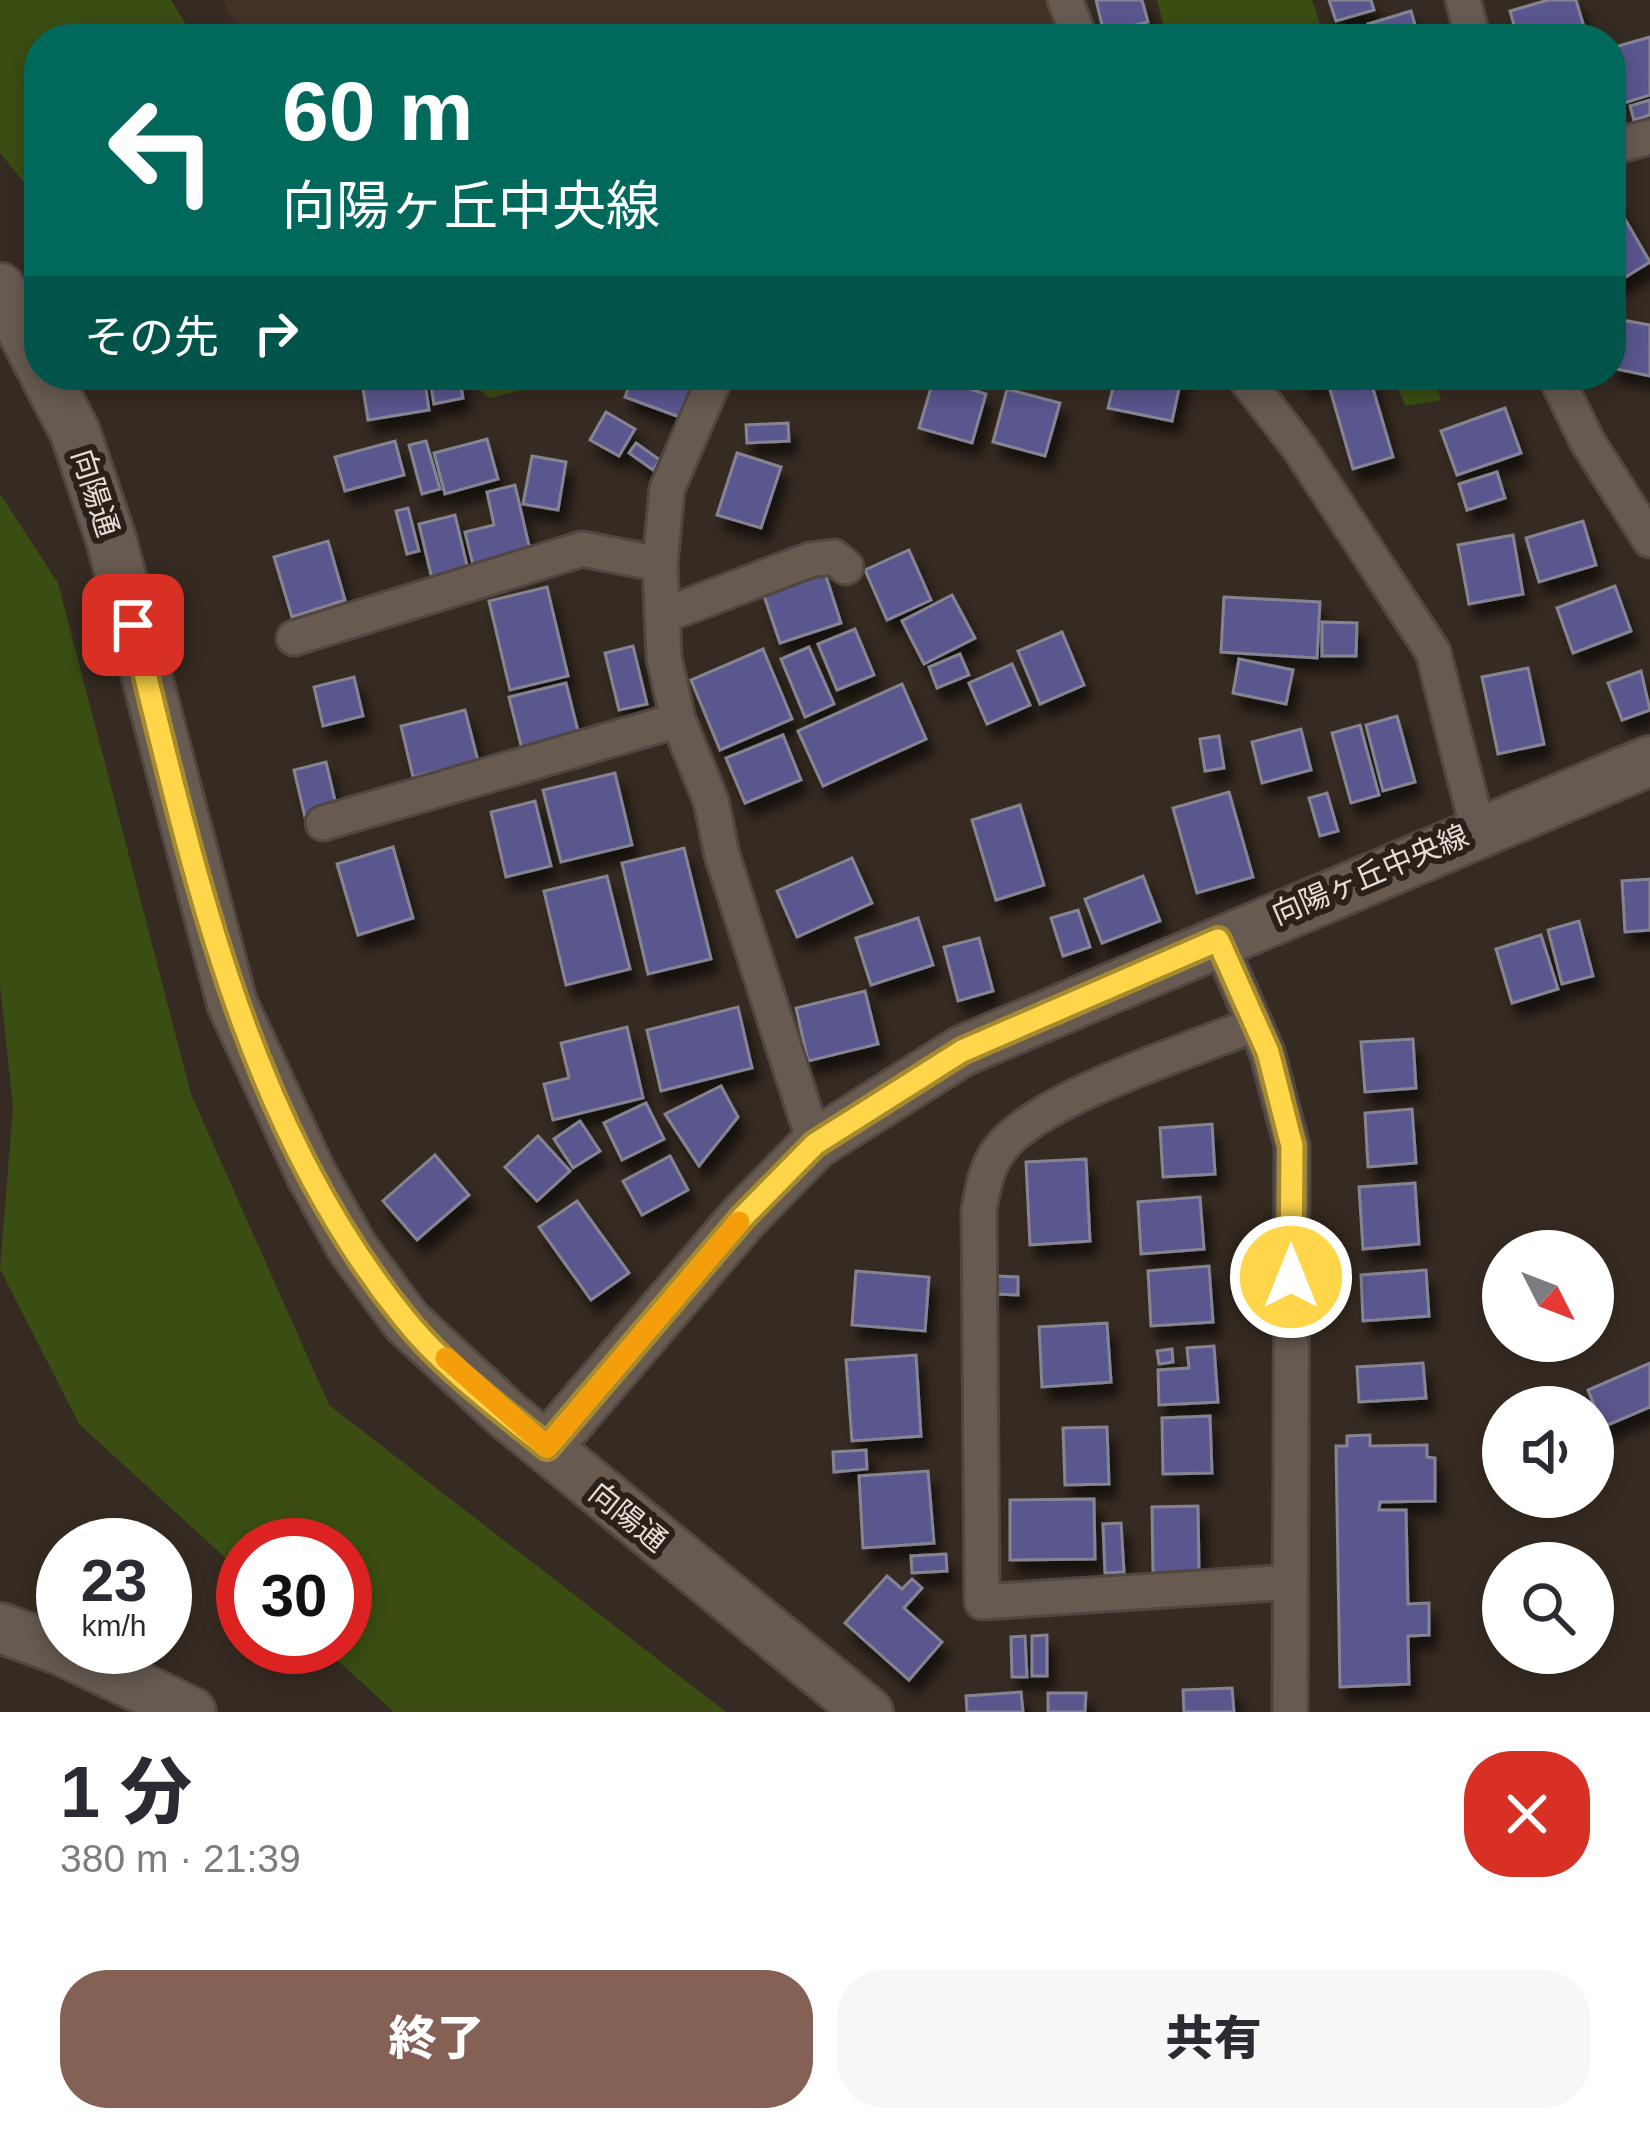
<!DOCTYPE html>
<html lang="ja">
<meta charset="utf-8">
<style>
body{margin:0;font-family:Arial,"Noto Sans JP",sans-serif;background:#f7f7f7;color:#2b2b33;height:100vh;display:flex;flex-direction:column;font-size:45px;white-space:nowrap}
*{box-sizing:border-box;margin:0}
p{font-size:39px;color:#7c7c81}
.icon{flex:none;width:66px;height:66px;fill:none;stroke:currentColor;stroke-width:2;stroke-linecap:round;stroke-linejoin:round}
.map{position:relative;height:1712px;overflow:hidden}
.sheet{display:flex;flex-direction:column;background:#fff;flex:1}
.sheet>*{flex:none}
.banner{position:absolute;left:24px;top:24px;width:1602px;height:366px;border-radius:48px;box-shadow:0 6px 18px #0003;background:#00695c;color:#fff;overflow:hidden}
.needle{width:78px;rotate:132deg}
.controls{position:absolute;left:1482px;top:1230px;display:grid;gap:24px}
.controls a{display:grid;place-items:center;width:132px;height:132px;border-radius:50%;background:#fff;box-shadow:0 6px 18px #0003;font-size:60px}
.speed{position:absolute;left:36px;top:1518px;display:flex;gap:24px;font-size:60px;font-weight:700;text-align:center}
.speed>*{display:grid;place-content:center;width:156px;height:156px;border-radius:50%;background:#fff;box-shadow:0 6px 18px #0003;line-height:1}
.speed small{font-size:30px;font-weight:400}
.speed .limit{border:18px solid #d22;background:#fff;color:#111}
.pin{position:absolute;display:grid;place-items:center;width:102px;height:102px;color:#fff;margin:-51px;border-radius:24px;box-shadow:0 6px 18px #0006}
.me{position:absolute;width:132px;margin:-66px;rotate:0deg;stroke-linejoin:round;filter:drop-shadow(0 0 9px #0008)}
.turn{display:flex;align-items:center;gap:42px;height:252px;padding:0 60px;font-size:54px}
.turn .icon{width:156px;height:156px;stroke-width:2.5}
.turn b{display:block;font-size:84px;line-height:102px}
.then{display:flex;align-items:center;height:114px;padding:0 60px;background:#0003;gap:24px;font-size:45px}
.round{display:grid;place-items:center;flex:none;width:126px;height:126px;border-radius:48px;background:#f7f7f7}
.overview{display:flex;align-items:center;justify-content:space-between;height:204px;padding:0 60px}
h1{font-size:72px;font-weight:800;line-height:90px}
.primary-button{display:flex;gap:24px;margin-top:auto;padding:24px 60px}
.primary-button a{flex:1;height:138px;border-radius:48px;background:#856055;color:#fff;font-size:48px;font-weight:800;line-height:138px;text-align:center}
.primary-button a+a{background:#f7f7f7;color:#2b2b33}
.map>svg:first-child{display:block}
.built{fill:#423125}
.green{fill:#3a4d13}
.building{fill:#5a578e;stroke:#848493;stroke-width:3;filter:url(#shadow)}
.lines{fill:none;stroke-linecap:round;stroke-linejoin:round}
.street-casing{stroke:#514740;stroke-width:39}
.secondary-casing{stroke:#514740;stroke-width:54}
.street{stroke:#665a51;stroke-width:33}
.secondary{stroke:#665a51;stroke-width:48}
.route-casing{stroke:#a68a30;stroke-width:30}
.route{stroke:#ffd54a;stroke-width:21}
.slow{stroke:#f59e0b;stroke-width:21}
.labels{text-anchor:middle;stroke-width:12;stroke-linejoin:round;paint-order:stroke}
.street-label{font-size:30px;fill:#e4dcd7;stroke:#2c2119}
</style>
<div class="map">
<svg width="1650" height="1712" viewBox="0 0 1650 1712">
<defs>
<filter id="shadow"><feDropShadow dx="7" dy="13" stdDeviation="6" flood-color="#0009"/></filter>
</defs>
<rect width="100%" height="100%" fill="#362b22"/>
<polygon class="built" points="223,0 1048,0 1064,39 242,39"/>
<g class="green">
<polygon points="0,0 171,0 195,39 39,39 39,201 0,153"/>
<polygon points="1157,0 1312,0 1325,39 1167,39"/>
<polygon points="464,375 588,375 489,398"/>
<polygon points="1393,375 1433,375 1441,400 1405,406"/>
<polygon points="0,494 58,583 191,1094 329,1405 726,1712 394,1712 323,1647 345,1647 345,1545 243,1545 243,1574 79,1424 0,1269 13,1107 0,984"/>
</g>
<g class="building">
<polygon points="1096,0 1142,0 1148,22 1104,33"/>
<polygon points="1329,0 1371,0 1374,10 1336,21"/>
<polygon points="1548,0 1576,0 1587,37 1518,39 1510,11"/>
<polygon points="1411,11 1419,39 1373,39 1368,24"/>
<polygon points="1650,37 1650,95 1624,103 1611,48"/>
<polygon points="1650,100 1650,115 1634,120 1630,106"/>
<polygon points="1611,195 1650,262 1611,286"/>
<polygon points="1622,320 1650,325 1650,376 1612,368"/>
<polygon points="424,375 429,410 368,420 361,376"/>
<polygon points="429,375 459,375 463,398 434,404"/>
<polygon points="633,375 701,375 685,419 625,397"/>
<polygon points="1116,375 1182,375 1172,421 1108,408"/>
<polygon points="1301,375 1329,375 1306,385"/>
<polygon points="1369,375 1393,457 1353,469 1329,386"/>
<polygon points="934,378 986,394 972,443 919,428"/>
<polygon points="1007,389 1060,403 1045,456 993,442"/>
<polygon points="1505,408 1521,453 1457,475 1441,431"/>
<polygon points="606,412 635,429 619,456 590,440"/>
<polygon points="788,423 789,441 747,443 746,425"/>
<polygon points="487,439 498,479 445,494 434,453"/>
<polygon points="395,441 404,475 345,491 335,457"/>
<polygon points="426,441 440,489 422,494 409,445"/>
<polygon points="636,443 660,460 653,470 629,453"/>
<polygon points="737,453 781,467 761,528 717,515"/>
<polygon points="532,456 566,462 558,510 523,504"/>
<polygon points="1497,472 1505,498 1467,510 1459,484"/>
<polygon points="515,485 532,559 475,573 465,532 494,525 487,492"/>
<polygon points="408,508 419,551 407,554 396,511"/>
<polygon points="455,515 469,574 433,583 419,524"/>
<polygon points="1583,521 1596,565 1539,582 1526,538"/>
<polygon points="1513,535 1523,594 1469,604 1458,545"/>
<polygon points="328,541 345,600 292,617 274,557"/>
<polygon points="909,550 931,600 887,620 865,570"/>
<polygon points="825,573 841,623 780,643 763,593"/>
<polygon points="1615,586 1631,631 1573,653 1557,608"/>
<polygon points="547,587 568,676 510,690 489,601"/>
<polygon points="952,595 975,638 924,664 902,621"/>
<polygon points="1224,597 1320,602 1317,658 1221,652"/>
<polygon points="1322,622 1357,623 1356,656 1322,656"/>
<polygon points="855,629 874,675 837,690 818,644"/>
<polygon points="1062,632 1084,685 1040,704 1018,651"/>
<polygon points="633,646 647,704 619,710 605,653"/>
<polygon points="809,647 834,704 805,717 781,659"/>
<polygon points="763,649 792,719 720,750 691,680"/>
<polygon points="960,654 969,675 937,688 929,667"/>
<polygon points="1239,659 1293,670 1286,704 1233,693"/>
<polygon points="1012,664 1030,705 987,724 969,683"/>
<polygon points="1528,668 1544,744 1498,754 1482,677"/>
<polygon points="1641,671 1650,710 1622,720 1608,683"/>
<polygon points="354,677 363,716 323,726 314,687"/>
<polygon points="566,683 580,739 523,753 509,697"/>
<polygon points="902,684 926,739 823,786 798,731"/>
<polygon points="465,710 478,761 413,777 401,726"/>
<polygon points="1397,716 1415,782 1383,791 1366,725"/>
<polygon points="1360,725 1379,795 1351,803 1332,733"/>
<polygon points="1301,729 1311,770 1262,783 1252,742"/>
<polygon points="783,735 801,780 745,803 726,758"/>
<polygon points="1219,736 1224,768 1205,771 1200,739"/>
<polygon points="326,762 337,809 305,817 294,770"/>
<polygon points="615,773 632,845 561,862 543,790"/>
<polygon points="1229,792 1253,877 1197,893 1173,808"/>
<polygon points="1327,793 1338,831 1320,836 1309,798"/>
<polygon points="535,801 551,866 506,877 491,812"/>
<polygon points="1020,805 1044,885 996,900 972,820"/>
<polygon points="393,847 413,918 358,935 337,864"/>
<polygon points="684,848 711,959 648,974 622,863"/>
<polygon points="852,858 872,903 797,937 777,891"/>
<polygon points="607,876 630,969 566,985 544,891"/>
<polygon points="1143,876 1160,921 1102,943 1085,899"/>
<polygon points="1650,879 1650,930 1625,932 1622,881"/>
<polygon points="1078,910 1090,947 1063,956 1051,918"/>
<polygon points="918,918 933,965 871,985 856,938"/>
<polygon points="1579,921 1593,976 1562,984 1548,930"/>
<polygon points="1541,935 1558,989 1512,1003 1496,949"/>
<polygon points="979,938 993,991 958,1001 944,947"/>
<polygon points="865,991 878,1044 808,1061 796,1008"/>
<polygon points="738,1007 752,1068 661,1091 647,1030"/>
<polygon points="627,1027 643,1098 553,1120 544,1084 569,1078 561,1043"/>
<polygon points="1413,1039 1416,1088 1365,1092 1361,1042"/>
<polygon points="721,1086 738,1117 699,1166 665,1114"/>
<polygon points="646,1103 664,1139 622,1160 604,1123"/>
<polygon points="1412,1109 1416,1163 1368,1167 1365,1113"/>
<polygon points="580,1121 600,1151 573,1168 554,1139"/>
<polygon points="1212,1124 1215,1174 1163,1177 1160,1128"/>
<polygon points="538,1136 570,1171 537,1201 505,1167"/>
<polygon points="435,1155 469,1195 417,1240 383,1201"/>
<polygon points="670,1156 688,1190 642,1215 623,1181"/>
<polygon points="1086,1159 1090,1241 1030,1245 1026,1162"/>
<polygon points="1415,1183 1419,1244 1363,1249 1359,1187"/>
<polygon points="1200,1197 1204,1249 1141,1254 1138,1202"/>
<polygon points="577,1201 629,1273 591,1300 539,1227"/>
<polygon points="1209,1266 1213,1322 1151,1326 1148,1271"/>
<polygon points="1426,1270 1429,1316 1363,1321 1361,1275"/>
<polygon points="856,1271 929,1277 925,1331 852,1325"/>
<polygon points="996,1276 1018,1277 1018,1295 996,1294"/>
<polygon points="1107,1323 1111,1382 1042,1387 1039,1327"/>
<polygon points="1214,1346 1218,1402 1159,1405 1158,1370 1189,1368 1187,1348"/>
<polygon points="1172,1349 1173,1362 1159,1364 1157,1351"/>
<polygon points="916,1355 921,1436 852,1441 846,1360"/>
<polygon points="1423,1363 1426,1398 1359,1402 1357,1367"/>
<polygon points="1650,1363 1650,1407 1603,1427 1588,1390"/>
<polygon points="1210,1416 1212,1473 1163,1474 1162,1418"/>
<polygon points="1107,1427 1109,1484 1065,1485 1063,1428"/>
<polygon points="1370,1435 1370,1446 1427,1445 1427,1457 1435,1458 1435,1501 1380,1502 1379,1510 1406,1510 1408,1604 1429,1603 1429,1635 1408,1636 1409,1684 1340,1687 1336,1446 1347,1446 1347,1436"/>
<polygon points="866,1450 867,1469 834,1472 833,1452"/>
<polygon points="928,1471 934,1543 863,1548 859,1476"/>
<polygon points="1094,1499 1095,1559 1010,1560 1010,1500"/>
<polygon points="1198,1506 1199,1572 1153,1573 1152,1507"/>
<polygon points="1121,1523 1124,1572 1105,1573 1103,1524"/>
<polygon points="946,1554 947,1571 912,1573 911,1556"/>
<polygon points="887,1576 902,1589 912,1579 922,1588 904,1608 942,1642 909,1680 845,1623"/>
<polygon points="1047,1635 1047,1676 1032,1676 1032,1636"/>
<polygon points="1025,1636 1027,1677 1012,1677 1011,1637"/>
<polygon points="1232,1688 1234,1712 1184,1712 1183,1690"/>
<polygon points="1021,1692 1023,1712 967,1712 966,1696"/>
<polygon points="1048,1693 1086,1693 1085,1712 1048,1712"/>
</g>
<g class="lines">
<g class="street-casing">
<g id="street">
<polyline points="1065,0 1080,39"/>
<polyline points="1463,0 1473,39"/>
<polyline points="1611,147 1650,137"/>
<polyline points="1243,375 1300,449 1433,652 1478,830"/>
<polyline points="1555,375 1587,441 1650,540"/>
<polyline points="660,564 667,489 716,375"/>
<polyline points="662,616 810,560 834,557 846,567"/>
<polyline points="294,638 582,549 660,564 664,658 678,720 711,801 722,855 815,1144"/>
<polyline points="323,823 678,720"/>
<polyline points="1218,940 1267,1052 1292,1146 1290,1712"/>
<path d="M 1255,1024 C 1191,1051 1039,1097 1000,1149 C 986,1167 983,1188 979,1210 L 982,1602 L 1290,1582"/>
</g>
</g>
<g class="secondary-casing">
<g id="secondary">
<polyline points="0,288 39,363"/>
<polyline points="45,375 75,432 111,539 232,1003 311,1174 353,1249 407,1322 506,1414 868,1712"/>
<polyline points="547,1447 743,1218 815,1144 962,1051 1650,761"/>
<polyline points="0,1628 59,1649 191,1712"/>
</g>
</g>
<use href="#street" class="street"/>
<use href="#secondary" class="secondary"/>
</g>
<g class="lines">
<g class="route-casing">
<path id="route" d="M 133,625 C 193,865 244,1121 404,1318 C 443,1367 499,1408 547,1447 L 743,1217 L 815,1144 L 962,1051 L 1218,940 L 1268,1052 L 1292,1146 L 1291,1277"/>
</g>
<use href="#route" class="route"/>
<polyline class="slow" points="446,1358 547,1447 739,1222"/>
</g>
<g class="labels">
<g class="street-label">
<text transform="translate(95 493) rotate(72)" y="10">向陽通</text>
<text transform="translate(1370 875) rotate(-23)" y="10">向陽ヶ丘中央線</text>
<text transform="translate(628 1517) rotate(39)" y="10">向陽通</text>
</g>
</g>
</svg>
<div class="controls">
<a><svg class="needle" viewBox="-14 -14 28 28"><path d="M0-13l5 13h-10z" fill="#e53935"/><path d="M0 13l5-13h-10z" fill="#7c7c81"/></svg></a>
<a><svg class="icon" aria-label="sound" viewBox="0 0 24 24"><path d="M4 9h4l5-4v14l-5-4H4zM17 9q2 3 0 6"/></svg></a>
<a><svg class="icon" aria-label="search" viewBox="0 0 24 24"><circle cx="10" cy="10" r="6"/><path d="M15 15l6 6"/></svg></a>
</div>
<div class="speed"><div>23<small>km/h</small></div><div class="limit">30</div></div>
<div class="pin" style="left:133px;top:625px;background:#d93025"><svg class="icon" aria-label="arrive" viewBox="0 0 24 24"><path d="M6 21V4h12l-3 4 3 4H6"/></svg></div>
<svg class="me" style="left:1291px;top:1277px" viewBox="-20 -20 40 40"><circle r="17" fill="#ffd54a" stroke="#fff" stroke-width="3"/><path d="M0-11L8 9 0 5-8 9z" fill="#fff"/></svg>
<div class="banner">
<div class="turn"><svg class="icon" aria-label="left" viewBox="0 0 24 24"><path d="M17 20v-9H6M10 6l-5 5 5 5"/></svg><div><b>60 m</b>向陽ヶ丘中央線</div></div>
<div class="then">その先<svg class="icon" aria-label="right" viewBox="0 0 24 24"><path d="M7 20v-9h11M14 6l5 5-5 5"/></svg></div>
</div>
</div>
<section class="sheet">
<div class="overview"><div><h1>1 分</h1><p>380 m · 21:39</p></div><a class="round" style="background:#d93025;color:#fff"><svg class="icon" aria-label="close" viewBox="0 0 24 24"><path d="M6 6l12 12M18 6L6 18"/></svg></a></div>
<div class="primary-button"><a>終了</a><a>共有</a></div>
</section>
